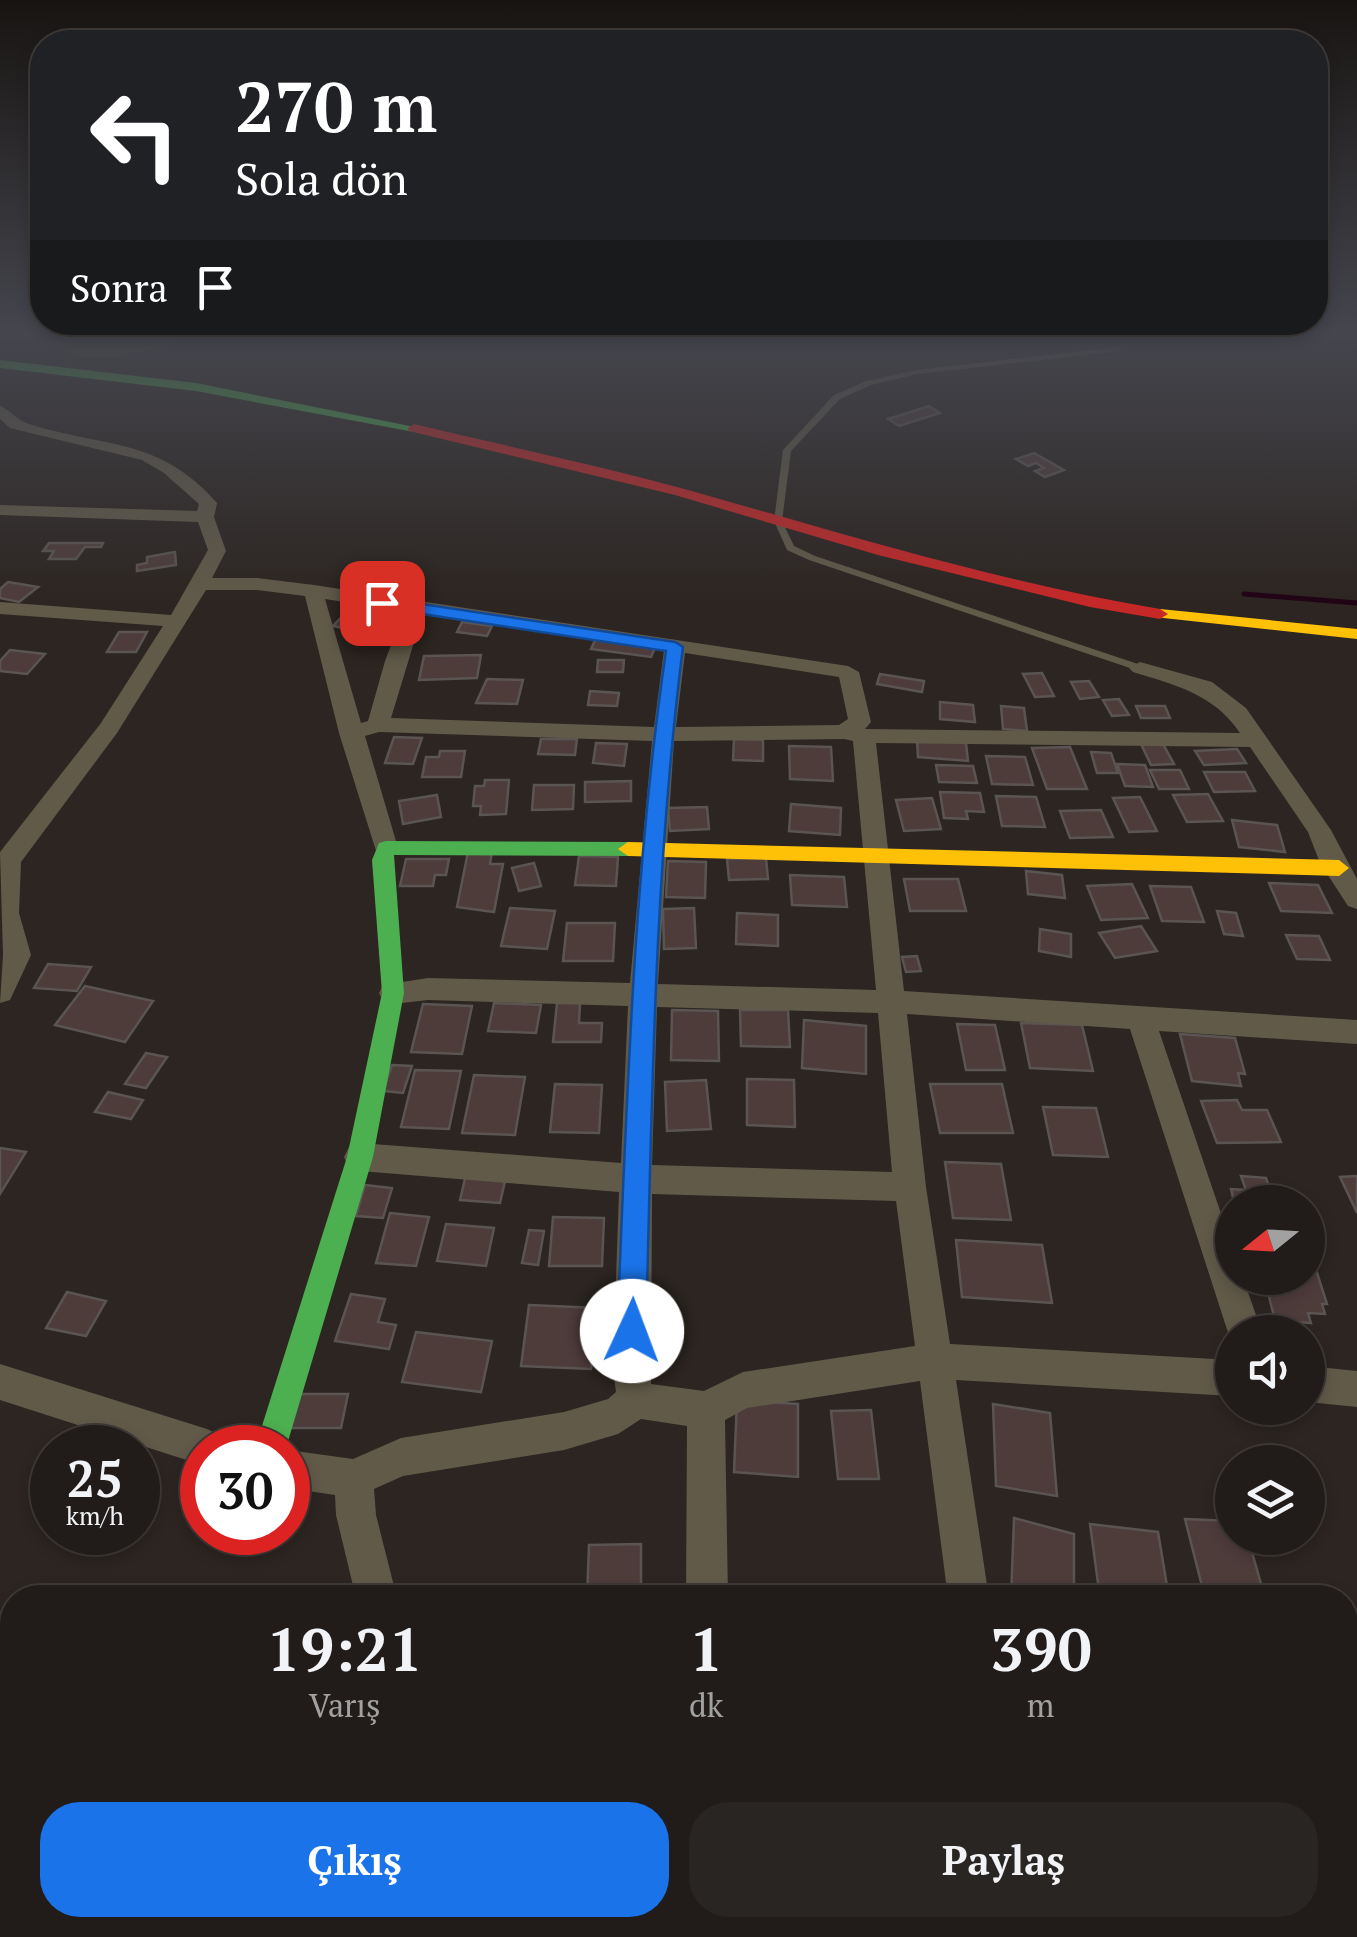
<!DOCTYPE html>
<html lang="tr">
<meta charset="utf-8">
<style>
body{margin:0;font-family:"PT Serif",serif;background:#292522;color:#f1f3f6;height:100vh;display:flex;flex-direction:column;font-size:38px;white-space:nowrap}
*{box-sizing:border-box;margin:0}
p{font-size:32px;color:#a2a1a2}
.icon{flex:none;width:55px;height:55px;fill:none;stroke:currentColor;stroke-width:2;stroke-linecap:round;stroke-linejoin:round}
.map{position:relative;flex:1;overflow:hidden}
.panel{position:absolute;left:0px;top:1585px;width:1358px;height:352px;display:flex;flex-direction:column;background:#211c19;border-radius:40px 40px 0 0;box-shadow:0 5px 15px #0003,0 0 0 2px #3e3a38}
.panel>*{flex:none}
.guide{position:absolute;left:30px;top:30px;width:1298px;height:305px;border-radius:40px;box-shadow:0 5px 15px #0003,0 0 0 2px #3e3a38;background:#202124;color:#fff;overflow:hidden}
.needle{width:65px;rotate:252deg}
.buttons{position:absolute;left:1215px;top:1185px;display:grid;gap:20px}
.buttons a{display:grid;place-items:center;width:110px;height:110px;border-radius:50%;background:#211c19;box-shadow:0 5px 15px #0003,0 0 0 2px #3e3a38;font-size:50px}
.speed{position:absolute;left:30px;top:1425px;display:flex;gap:20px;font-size:50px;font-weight:700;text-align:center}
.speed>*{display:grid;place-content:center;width:130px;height:130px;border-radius:50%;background:#211c19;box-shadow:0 5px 15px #0003,0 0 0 2px #3e3a38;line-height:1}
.speed small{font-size:25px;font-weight:400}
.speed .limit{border:15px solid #d22;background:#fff;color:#111}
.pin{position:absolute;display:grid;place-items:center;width:85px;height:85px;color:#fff;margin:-42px;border-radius:20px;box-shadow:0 5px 15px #0006}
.me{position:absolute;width:110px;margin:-55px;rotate:2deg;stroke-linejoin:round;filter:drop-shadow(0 0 8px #0008)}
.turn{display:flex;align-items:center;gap:35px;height:210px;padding:0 40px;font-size:45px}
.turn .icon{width:130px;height:130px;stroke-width:2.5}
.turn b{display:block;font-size:70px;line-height:85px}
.then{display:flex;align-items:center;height:95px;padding:0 40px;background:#0003;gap:20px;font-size:38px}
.eta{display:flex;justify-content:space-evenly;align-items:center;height:170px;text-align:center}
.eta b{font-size:60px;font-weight:800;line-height:70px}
.action{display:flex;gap:20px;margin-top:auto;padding:20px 40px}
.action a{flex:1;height:115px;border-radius:40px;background:#1a73e8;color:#fff;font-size:40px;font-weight:800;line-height:115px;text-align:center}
.action a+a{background:#292522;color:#f1f3f6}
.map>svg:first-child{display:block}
.green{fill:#384413}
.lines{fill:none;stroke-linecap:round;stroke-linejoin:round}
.stream{stroke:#200315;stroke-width:5}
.building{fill:#4e3c3b;stroke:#5a5452;stroke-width:2.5}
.lane{fill:#615a49;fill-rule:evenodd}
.street{fill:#615a49;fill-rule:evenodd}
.fast{fill:#4caf50;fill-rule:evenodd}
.slow{fill:#ffc107;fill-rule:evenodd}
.jam{fill:#c62828;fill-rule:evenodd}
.route{fill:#1a73e8;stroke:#114b97;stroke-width:2.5}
</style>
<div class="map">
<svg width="1357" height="1937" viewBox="0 0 1357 1937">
<rect width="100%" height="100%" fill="#2c2521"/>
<path class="green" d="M 48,333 L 171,333 L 177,341 C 135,354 90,371 50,343 Z"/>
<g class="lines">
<polyline class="stream" points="1244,594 1357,603"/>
</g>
<g class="building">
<polygon points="929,406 940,413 899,426 888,419"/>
<polygon points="1034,453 1064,470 1045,477 1035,471 1044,468 1036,463 1028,466 1016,459"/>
<polygon points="49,543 103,543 101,547 85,547 76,559 49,559 54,551 43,551"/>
<polygon points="175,552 176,565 137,571 137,565 147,563 147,557"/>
<polygon points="8,582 38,587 19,602 0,598 0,589"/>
<polygon points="354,604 386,611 365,633 333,626"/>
<polygon points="462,622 492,626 487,636 457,632"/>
<polygon points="119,632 147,632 136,652 107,652"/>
<polygon points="595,640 655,648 651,657 591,649"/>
<polygon points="10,650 45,654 27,674 0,671 0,661"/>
<polygon points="481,655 477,678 419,680 424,656"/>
<polygon points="598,660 624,660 623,672 597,672"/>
<polygon points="1042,673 1054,696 1035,697 1023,674"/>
<polygon points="880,674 924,681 922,692 877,684"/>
<polygon points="487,679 523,680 517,704 476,703"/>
<polygon points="1089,681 1099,697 1080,699 1071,682"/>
<polygon points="590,691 619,693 617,706 588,705"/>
<polygon points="1119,699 1129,715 1112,716 1103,700"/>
<polygon points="940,702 973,705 975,722 940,719"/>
<polygon points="1001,706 1024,708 1027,731 1003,729"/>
<polygon points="1136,706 1165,706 1170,718 1141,718"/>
<polygon points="394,737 422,738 413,764 385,763"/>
<polygon points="541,739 577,739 575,755 538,754"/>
<polygon points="734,739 763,740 763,761 733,760"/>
<polygon points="917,740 966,743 968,761 918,757"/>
<polygon points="596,743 627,744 624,766 593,763"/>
<polygon points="1141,744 1163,744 1174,764 1151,765"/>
<polygon points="789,746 831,747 833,781 790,779"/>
<polygon points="1070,747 1087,789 1047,789 1032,748"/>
<polygon points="1237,749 1246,763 1204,765 1195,751"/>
<polygon points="440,751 465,751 461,777 422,777 426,757 439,757"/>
<polygon points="1091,752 1111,753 1118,773 1097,773"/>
<polygon points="986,756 1025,757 1033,785 992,784"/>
<polygon points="1117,764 1145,765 1153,787 1125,786"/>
<polygon points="936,765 973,766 977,783 939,782"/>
<polygon points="1150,770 1180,770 1189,789 1159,789"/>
<polygon points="1204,772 1245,772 1255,791 1214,792"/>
<polygon points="485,780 509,780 506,814 480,815 481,806 473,806 475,786 484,786"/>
<polygon points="631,781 631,801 585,802 585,782"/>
<polygon points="534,785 574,785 573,809 532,810"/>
<polygon points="940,792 980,793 984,812 966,811 968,819 944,818"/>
<polygon points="1208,794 1223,821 1187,822 1173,795"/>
<polygon points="437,795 441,817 403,824 399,801"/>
<polygon points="996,796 1036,797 1045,827 1002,826"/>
<polygon points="1140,797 1157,831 1129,832 1113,798"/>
<polygon points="932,798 941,829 904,831 896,800"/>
<polygon points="791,804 841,808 840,835 789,831"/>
<polygon points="707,807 709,829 670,831 668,808"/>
<polygon points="1101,810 1113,837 1070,838 1060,811"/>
<polygon points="1232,820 1277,825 1285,852 1239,847"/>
<polygon points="468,852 492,852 490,864 503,864 494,912 457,907"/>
<polygon points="579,856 618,857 616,886 575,885"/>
<polygon points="766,858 768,879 729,880 727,859"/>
<polygon points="406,859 449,859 446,875 435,875 433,886 400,886"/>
<polygon points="668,861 706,862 705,898 666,897"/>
<polygon points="534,863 541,886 519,891 512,868"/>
<polygon points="1026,871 1062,875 1065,898 1028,894"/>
<polygon points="790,875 844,877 847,907 792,905"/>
<polygon points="904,879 958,879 966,911 910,911"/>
<polygon points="1269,883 1318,885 1332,913 1281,911"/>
<polygon points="1132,884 1148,918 1101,920 1087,886"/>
<polygon points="1150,886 1191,887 1204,922 1162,921"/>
<polygon points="510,908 555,911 547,949 501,946"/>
<polygon points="694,908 696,948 664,949 663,909"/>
<polygon points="1217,911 1236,913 1243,936 1224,934"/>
<polygon points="737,913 778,915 778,946 736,944"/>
<polygon points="567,923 615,923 613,961 563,961"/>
<polygon points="1141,926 1157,951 1115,958 1099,933"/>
<polygon points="1040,929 1071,934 1071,957 1039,951"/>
<polygon points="1286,935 1319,936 1330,960 1297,959"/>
<polygon points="917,956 921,971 906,972 902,957"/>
<polygon points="48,964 91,967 77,991 34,988"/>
<polygon points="85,986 153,1001 125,1042 55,1025"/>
<polygon points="494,1003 541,1005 536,1033 488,1031"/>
<polygon points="557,1003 580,1003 579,1023 602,1023 601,1042 553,1042"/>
<polygon points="423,1004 472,1006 462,1054 411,1052"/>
<polygon points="672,1010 718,1011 719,1061 671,1060"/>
<polygon points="740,1010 788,1010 790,1047 741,1046"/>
<polygon points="804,1020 866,1026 866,1074 802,1068"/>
<polygon points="1021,1023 1082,1025 1093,1071 1030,1068"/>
<polygon points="957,1024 995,1025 1005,1070 966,1070"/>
<polygon points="1180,1034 1235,1038 1245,1074 1238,1073 1241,1086 1192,1081"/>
<polygon points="146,1053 167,1057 146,1088 125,1084"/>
<polygon points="392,1065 412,1066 403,1093 383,1091"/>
<polygon points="415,1070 461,1071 449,1129 401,1127"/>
<polygon points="474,1075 525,1077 515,1135 462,1133"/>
<polygon points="747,1079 794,1080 795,1127 747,1125"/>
<polygon points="706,1080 711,1129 667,1131 665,1082"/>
<polygon points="555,1084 602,1085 599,1133 550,1132"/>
<polygon points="930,1084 1002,1084 1013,1133 940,1133"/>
<polygon points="108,1092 143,1100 131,1119 95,1112"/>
<polygon points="1237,1100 1242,1110 1267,1110 1281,1142 1217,1143 1201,1101"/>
<polygon points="1043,1107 1096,1108 1108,1157 1053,1155"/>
<polygon points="0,1148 26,1152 0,1194"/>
<polygon points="945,1162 1001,1164 1011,1220 953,1218"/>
<polygon points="466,1174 506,1177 500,1203 460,1200"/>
<polygon points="1241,1176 1266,1178 1274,1202 1234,1202 1231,1189 1246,1190"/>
<polygon points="1357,1176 1357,1213 1340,1177"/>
<polygon points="365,1185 392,1188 383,1218 356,1216"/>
<polygon points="390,1213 429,1217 416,1266 376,1263"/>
<polygon points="553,1217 604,1218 602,1266 549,1266"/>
<polygon points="446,1224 494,1228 486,1266 437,1261"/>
<polygon points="529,1230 544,1231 538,1265 522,1263"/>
<polygon points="956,1240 1042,1245 1052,1303 962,1297"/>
<polygon points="1308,1254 1311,1254 1327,1304 1322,1304 1325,1314 1308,1313 1311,1323 1275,1320 1264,1278 1308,1278"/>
<polygon points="67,1292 106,1301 86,1336 46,1328"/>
<polygon points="351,1294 385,1299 378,1322 396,1325 389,1349 335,1341"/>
<polygon points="529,1305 597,1308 591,1369 521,1366"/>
<polygon points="416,1332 492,1341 481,1392 402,1382"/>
<polygon points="292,1394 348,1394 341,1428 284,1428"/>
<polygon points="737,1400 798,1404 798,1477 734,1472"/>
<polygon points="993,1404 1050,1413 1057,1496 996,1486"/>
<polygon points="871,1410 879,1479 838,1479 831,1411"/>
<polygon points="1014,1518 1074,1534 1074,1598 1011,1598"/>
<polygon points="1185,1519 1232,1521 1232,1538 1248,1538 1265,1598 1205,1598"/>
<polygon points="1090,1524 1158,1532 1169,1598 1100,1598"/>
<polygon points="641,1544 641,1598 587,1598 589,1545"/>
<polygon points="460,1589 553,1597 459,1598"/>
<polygon points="1345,1750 1357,1752 1357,1849 1345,1847"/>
<polygon points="757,1925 823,1925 825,1937 758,1937"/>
<polygon points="1029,1925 1133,1925 1135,1937 1031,1937"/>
<polygon points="560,1929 639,1935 639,1937 559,1937"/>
</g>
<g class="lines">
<polygon class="lane" points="1118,347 1121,351 917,374 871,385 840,399 791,451 782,521 794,546 815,556 1144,666 1144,670 1136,670 809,560 787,550 774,521 783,450 834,395 866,381 917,370"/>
<g class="street">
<path d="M 0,406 C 10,410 16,419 26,423 C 102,448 159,436 217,503 L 214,517 L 226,551 L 212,578 L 257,578 L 314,585 L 848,666 L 859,672 L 871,722 L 865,729 L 1240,733 C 1214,694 1175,685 1133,672 L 1129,668 L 1140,662 L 1212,682 L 1246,708 L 1331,830 L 1357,879 L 1357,909 L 1348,906 L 1320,863 L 1308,832 L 1250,747 L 876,743 L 904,991 L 1357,1020 L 1357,1044 L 1159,1031 L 1232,1246 L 1232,1278 L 1243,1278 L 1262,1332 L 1232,1332 L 1232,1345 L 1130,1029 L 907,1014 L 926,1187 L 950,1344 L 1232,1360 L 1232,1396 L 956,1380 L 989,1598 L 948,1598 L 920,1381 L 747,1408 L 725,1420 L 728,1598 L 686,1598 L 687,1426 L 641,1419 L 618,1434 L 564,1450 L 403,1476 L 374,1489 L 376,1515 L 397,1598 L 356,1598 L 336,1515 L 335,1495 L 288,1488 L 288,1450 L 353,1459 L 401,1438 L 564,1412 L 608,1399 L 616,1392 L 613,1369 L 619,1192 L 360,1171 L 349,1167 L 344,1157 L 349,1147 L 360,1143 L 621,1163 L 628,1006 L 428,1000 L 393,1004 L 383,1001 L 379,993 L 383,985 L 428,978 L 630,983 L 652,741 L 379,732 L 365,736 L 398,848 L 386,857 L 377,854 L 339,733 L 305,596 L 257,590 L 206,590 L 117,733 L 21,862 L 19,913 L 31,955 L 10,1000 L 0,1003 L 3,955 L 0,852 L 101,723 L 163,626 L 0,614 L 0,602 L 171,615 L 208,550 L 198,522 L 0,515 L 0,505 L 197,511 L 199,504 L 164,473 L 142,460 L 10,428 L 0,419 ZM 325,599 L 404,611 L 385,661 L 368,721 L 361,723 ZM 423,613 L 664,650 L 654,727 L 391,718 ZM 685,653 L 839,677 L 848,719 L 839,725 L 676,727 ZM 844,739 L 853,741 L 876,990 L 658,984 L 674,741 ZM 657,1007 L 878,1013 L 892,1172 L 652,1165 ZM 652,1194 L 896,1201 L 915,1346 L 743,1372 L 704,1391 L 651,1384 Z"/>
<polygon points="0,1364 207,1429 220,1435 226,1448 202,1448 202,1465 0,1400"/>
<polygon points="1308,1366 1357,1371 1357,1407 1308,1402"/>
<polygon points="1345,1692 1357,1693 1357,1737 1345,1736"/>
<polygon points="435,1925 483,1925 486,1937 438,1937"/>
<polygon points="683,1925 731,1925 732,1937 684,1937"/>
<polygon points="988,1925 1036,1925 1037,1937 989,1937"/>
<polygon points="1282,1925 1330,1925 1333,1937 1285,1937"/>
</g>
<g class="fast">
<polygon points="0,360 196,383 420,428 414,432 196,391 0,368"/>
<polygon points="386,841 628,842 638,849 628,856 394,855 404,993 373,1157 286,1448 255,1448 347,1157 382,993 372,860 379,843"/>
</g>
<g class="slow">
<polygon points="1160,609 1357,629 1357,639 1154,617 1152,614"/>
<polygon points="628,842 1339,860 1349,868 1339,876 628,856 618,849"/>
</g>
<path class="jam" d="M 414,424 C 505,446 598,465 688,490 C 844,534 999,582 1160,609 L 1168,614 L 1160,619 L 1090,607 L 878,555 L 675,495 L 409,431 L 408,428 Z"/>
</g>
<linearGradient id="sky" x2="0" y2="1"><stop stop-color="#181412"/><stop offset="0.55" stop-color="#45464e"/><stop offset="1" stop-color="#45464e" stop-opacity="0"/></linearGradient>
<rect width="1357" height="604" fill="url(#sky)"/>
<path class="route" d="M 382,598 L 675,642 L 683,647 C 654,874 652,1102 646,1331 L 642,1341 L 632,1345 L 621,1341 L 617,1331 C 627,1103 633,876 666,651 L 376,607 L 373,603 Z"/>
</svg>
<div class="buttons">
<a><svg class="needle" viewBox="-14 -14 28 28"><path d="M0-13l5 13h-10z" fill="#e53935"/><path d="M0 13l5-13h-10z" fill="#a2a1a2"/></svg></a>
<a><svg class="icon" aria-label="sound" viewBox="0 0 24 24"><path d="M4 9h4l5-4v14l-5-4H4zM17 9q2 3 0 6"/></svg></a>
<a><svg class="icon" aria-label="layers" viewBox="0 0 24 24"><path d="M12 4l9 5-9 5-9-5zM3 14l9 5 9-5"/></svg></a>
</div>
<div class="speed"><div>25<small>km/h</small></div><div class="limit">30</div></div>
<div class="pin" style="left:382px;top:603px;background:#d93025"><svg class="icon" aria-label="arrive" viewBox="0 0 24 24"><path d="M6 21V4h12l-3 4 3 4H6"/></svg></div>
<svg class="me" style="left:632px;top:1331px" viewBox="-20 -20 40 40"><circle r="19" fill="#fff"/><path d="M0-13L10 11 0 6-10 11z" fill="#1a73e8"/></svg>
<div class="guide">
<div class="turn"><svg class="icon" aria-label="left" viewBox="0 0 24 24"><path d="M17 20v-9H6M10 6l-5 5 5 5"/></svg><div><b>270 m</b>Sola dön</div></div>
<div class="then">Sonra<svg class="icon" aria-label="arrive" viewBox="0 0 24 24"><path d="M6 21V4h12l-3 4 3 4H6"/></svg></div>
</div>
<section class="panel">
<div class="eta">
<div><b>19:21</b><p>Varış</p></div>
<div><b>1</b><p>dk</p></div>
<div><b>390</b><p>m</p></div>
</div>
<div class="action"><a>Çıkış</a><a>Paylaş</a></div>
</section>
</div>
